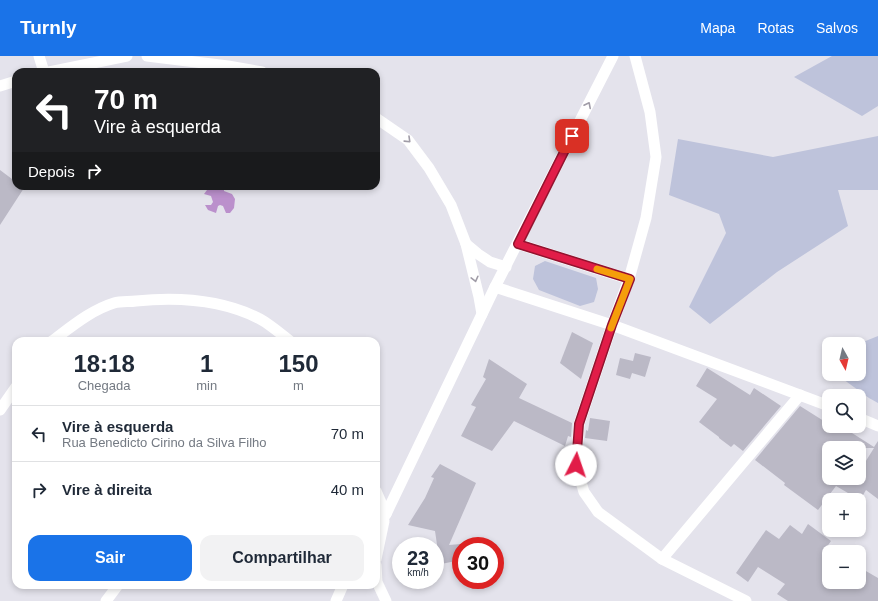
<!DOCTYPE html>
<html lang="pt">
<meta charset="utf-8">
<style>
body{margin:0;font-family:Arial,sans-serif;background:#f2f2f3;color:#1f2937;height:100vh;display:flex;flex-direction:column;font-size:15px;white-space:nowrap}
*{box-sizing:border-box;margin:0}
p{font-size:13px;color:#747a83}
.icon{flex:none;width:22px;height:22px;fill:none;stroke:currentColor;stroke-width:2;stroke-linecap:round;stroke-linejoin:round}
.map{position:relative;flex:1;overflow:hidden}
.panel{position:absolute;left:12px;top:281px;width:368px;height:252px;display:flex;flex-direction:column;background:#fff;border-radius:12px;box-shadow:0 2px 6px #0003}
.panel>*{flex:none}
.guide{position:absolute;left:12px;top:12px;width:368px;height:122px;border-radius:12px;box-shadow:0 2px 6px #0003;background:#202124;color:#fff;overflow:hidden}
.needle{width:26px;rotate:172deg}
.buttons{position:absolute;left:822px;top:281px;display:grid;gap:8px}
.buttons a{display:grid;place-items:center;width:44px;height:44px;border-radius:8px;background:#fff;box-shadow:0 2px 6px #0003;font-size:20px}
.speed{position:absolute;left:392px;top:481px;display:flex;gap:8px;font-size:20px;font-weight:700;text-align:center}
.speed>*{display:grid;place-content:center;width:52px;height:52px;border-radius:50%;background:#fff;box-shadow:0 2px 6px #0003;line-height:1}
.speed small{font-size:10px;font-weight:400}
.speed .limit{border:6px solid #d22;background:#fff;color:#111}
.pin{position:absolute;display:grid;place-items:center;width:34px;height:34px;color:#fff;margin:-17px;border-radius:8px;box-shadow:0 2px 6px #0006}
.me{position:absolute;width:44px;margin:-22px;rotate:4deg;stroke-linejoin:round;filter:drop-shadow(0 0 3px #0008)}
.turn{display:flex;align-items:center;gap:14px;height:84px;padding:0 16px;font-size:18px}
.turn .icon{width:52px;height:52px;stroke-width:2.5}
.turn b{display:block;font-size:28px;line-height:34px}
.then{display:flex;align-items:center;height:38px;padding:0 16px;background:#0003;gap:8px;font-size:15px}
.eta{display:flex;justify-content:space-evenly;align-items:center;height:68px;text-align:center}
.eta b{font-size:24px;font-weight:700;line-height:28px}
.primary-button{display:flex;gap:8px;margin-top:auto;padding:8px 16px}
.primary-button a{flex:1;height:46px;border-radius:12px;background:#1a73e8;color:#fff;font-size:16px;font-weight:700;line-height:46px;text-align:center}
.primary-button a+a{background:#f2f2f3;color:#1f2937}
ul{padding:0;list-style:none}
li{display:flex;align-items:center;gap:12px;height:56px;padding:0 16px;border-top:1px solid #e0e1e3}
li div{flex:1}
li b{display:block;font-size:15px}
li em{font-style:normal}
header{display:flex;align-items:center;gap:24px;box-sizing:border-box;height:56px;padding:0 20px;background:#1a73e8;color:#fff}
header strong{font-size:19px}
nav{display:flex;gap:22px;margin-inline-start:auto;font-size:14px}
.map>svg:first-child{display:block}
.green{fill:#bec3db}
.water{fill:#bb90cc}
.building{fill:#bbb9c6;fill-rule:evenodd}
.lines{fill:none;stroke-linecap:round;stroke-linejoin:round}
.minor{stroke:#fff;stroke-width:11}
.tertiary{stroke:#fff;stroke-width:11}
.oneway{stroke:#a09ca7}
.route-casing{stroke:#92132f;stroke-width:10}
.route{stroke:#e11d48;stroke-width:7}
.slow{stroke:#f59e0b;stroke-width:7}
</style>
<header>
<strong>Turnly</strong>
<nav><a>Mapa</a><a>Rotas</a><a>Salvos</a></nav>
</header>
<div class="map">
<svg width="878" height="545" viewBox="0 0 878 545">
<rect width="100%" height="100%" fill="#e4e3ec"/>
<g class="green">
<polygon points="832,0 878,0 878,50 862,60 794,21"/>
<polygon points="878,80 878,134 838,134 848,170 777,216 710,268 689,251 726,177 719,158 669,139 678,83 773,101"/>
<polygon points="545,205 596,222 598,233 594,246 580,250 539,234 533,223 535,210"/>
<polygon points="878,280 878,347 869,342 836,318 859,318 859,288 858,288"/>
</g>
<polygon class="water" points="207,130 224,130 224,135 232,138 235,143 234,152 230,157 226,157 223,150 220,149 218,150 216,157 208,154 205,149 211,149 213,146 211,140 204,138 207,134"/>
<g class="building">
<polygon points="0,114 16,126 16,130 21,130 24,132 0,169"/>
<polygon points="572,276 593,287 581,323 560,307"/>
<polygon points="635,297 651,301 645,321 632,317 630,323 616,319 620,302 633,305"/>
<polygon points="489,303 527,328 519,342 572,367 571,381 568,380 565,390 514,365 492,395 461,380 476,351 471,349 486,323 483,321"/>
<polygon points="707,312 750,339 754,332 781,350 743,395 734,388 731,391 719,382 719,381 699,366 717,343 696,330"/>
<path d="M 800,350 L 827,367 L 829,363 L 829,370 L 841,370 L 874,391 L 878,385 L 878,443 L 866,434 L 860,444 L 836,430 L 818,454 L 784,429 L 785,427 L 755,404 ZM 829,392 L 874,392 L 859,416 L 859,422 L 829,422 Z"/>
<polygon points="590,362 610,365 607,385 585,382 586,374 588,375"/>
<polygon points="440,408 476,427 449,489 461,488 461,504 441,508 440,509 435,475 408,469 425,442 434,422 431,421"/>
<polygon points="808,468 831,485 826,492 829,494 829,526 859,526 859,511 878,522 878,545 788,545 777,538 785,528 758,511 748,526 736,517 766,474 779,483 790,469 802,478"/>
</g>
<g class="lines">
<g class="minor">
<polyline points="39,0 44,16"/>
<polyline points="635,0 650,56 656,101 646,162 629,223 612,269 579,368 576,409 584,436 598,456 662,503 746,545"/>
<polyline points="518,188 629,223"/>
<polyline points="495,231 612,269 829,350"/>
<path d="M 52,285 C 71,271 91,254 114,247 C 121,245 129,246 136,245 C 176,241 220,243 258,262 C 267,266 281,278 290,285"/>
<polyline points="0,354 16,331"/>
<polyline points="859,362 878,370"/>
<polyline points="376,435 386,458"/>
<polyline points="662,503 800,339"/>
<polyline points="106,545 118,529"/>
</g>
<g class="tertiary">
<polyline points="147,0 228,10 262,16"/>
<polyline points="49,16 127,0"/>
<polyline points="0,30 16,25"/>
<polyline points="376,62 408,84 429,112 451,149 466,188 479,241 482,258"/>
<polyline points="466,188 478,198 490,206 506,211"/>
<polyline points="376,472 386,458 495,231 613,0"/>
<polyline points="376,503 384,465"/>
<polyline points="376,509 377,526 386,545"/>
<polyline points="336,545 343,529"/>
</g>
</g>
<defs><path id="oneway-chevron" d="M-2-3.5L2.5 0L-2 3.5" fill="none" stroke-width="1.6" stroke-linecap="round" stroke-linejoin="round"/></defs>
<g class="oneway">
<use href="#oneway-chevron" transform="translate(588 49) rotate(-63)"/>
<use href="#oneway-chevron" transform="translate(408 84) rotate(44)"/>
<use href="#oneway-chevron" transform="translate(475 223) rotate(76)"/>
</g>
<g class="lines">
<g class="route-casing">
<polyline id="route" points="572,80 518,188 630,223 612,269 579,368 576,409"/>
</g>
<use href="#route" class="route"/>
<polyline class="slow" points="597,213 630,223 611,272"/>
</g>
</svg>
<div class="buttons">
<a><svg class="needle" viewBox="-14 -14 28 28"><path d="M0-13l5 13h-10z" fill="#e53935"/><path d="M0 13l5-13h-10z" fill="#747a83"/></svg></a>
<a><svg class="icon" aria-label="search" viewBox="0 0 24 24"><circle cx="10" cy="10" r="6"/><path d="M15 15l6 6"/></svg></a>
<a><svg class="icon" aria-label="layers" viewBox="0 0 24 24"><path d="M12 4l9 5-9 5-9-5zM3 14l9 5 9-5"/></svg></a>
<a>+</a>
<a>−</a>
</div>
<div class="speed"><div>23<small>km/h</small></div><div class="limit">30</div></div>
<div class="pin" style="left:572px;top:80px;background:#d93025"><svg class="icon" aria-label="arrive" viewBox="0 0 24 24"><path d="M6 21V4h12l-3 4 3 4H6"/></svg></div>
<svg class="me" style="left:576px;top:409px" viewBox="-20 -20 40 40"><circle r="19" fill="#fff"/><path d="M0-13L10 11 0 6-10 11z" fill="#e11d48"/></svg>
<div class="guide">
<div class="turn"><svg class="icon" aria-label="left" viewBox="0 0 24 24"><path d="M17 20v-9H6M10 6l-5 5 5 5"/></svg><div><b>70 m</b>Vire à esquerda</div></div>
<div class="then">Depois<svg class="icon" aria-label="right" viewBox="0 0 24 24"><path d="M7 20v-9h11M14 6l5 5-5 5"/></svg></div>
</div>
<section class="panel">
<div class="eta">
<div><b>18:18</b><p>Chegada</p></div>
<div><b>1</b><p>min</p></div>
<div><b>150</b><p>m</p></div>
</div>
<ul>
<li><svg class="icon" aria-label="left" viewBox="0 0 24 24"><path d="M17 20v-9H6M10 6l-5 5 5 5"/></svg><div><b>Vire à esquerda</b><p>Rua Benedicto Cirino da Silva Filho</p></div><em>70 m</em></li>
<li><svg class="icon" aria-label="right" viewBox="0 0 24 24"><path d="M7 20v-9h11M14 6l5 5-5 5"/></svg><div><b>Vire à direita</b></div><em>40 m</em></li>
</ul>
<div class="primary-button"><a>Sair</a><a>Compartilhar</a></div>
</section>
</div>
